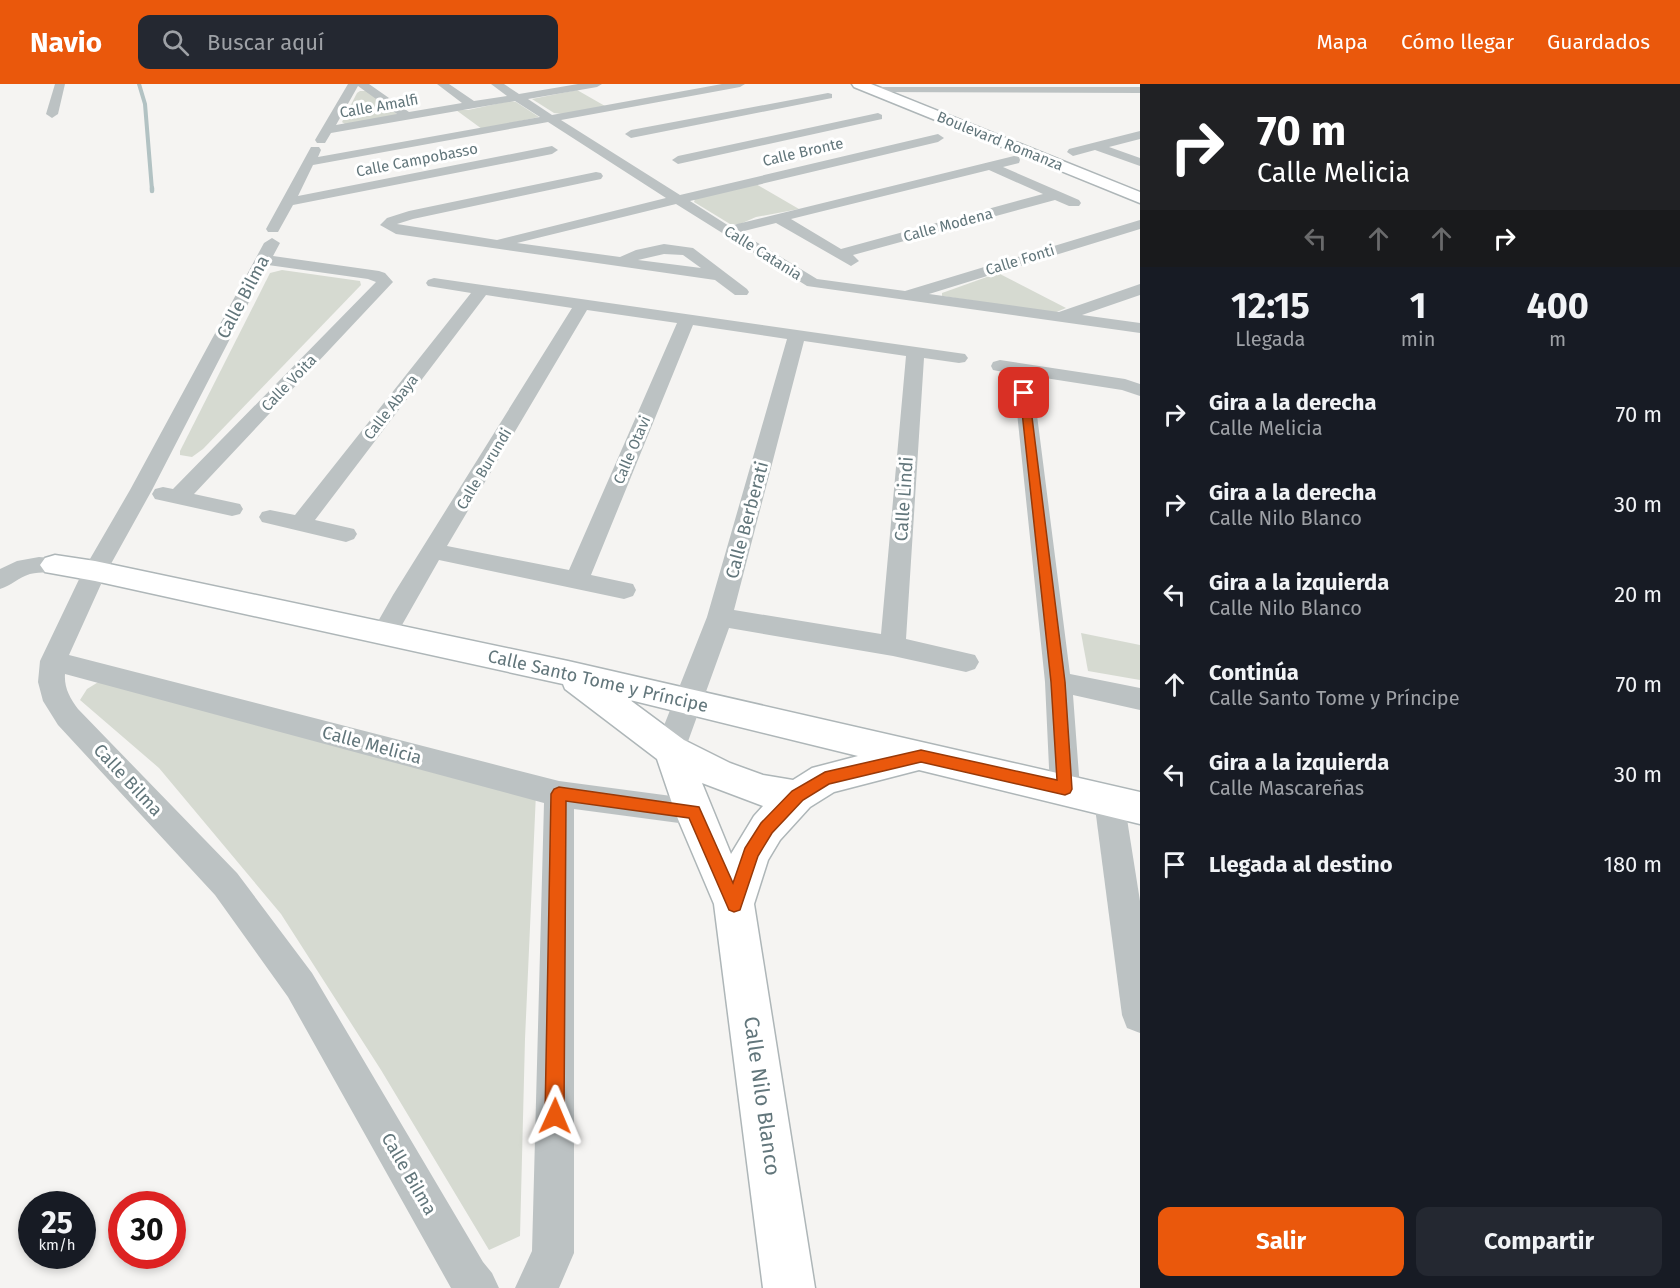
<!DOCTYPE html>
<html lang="es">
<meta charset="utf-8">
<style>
body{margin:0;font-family:"Fira Sans",sans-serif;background:#242831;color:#f1f3f6;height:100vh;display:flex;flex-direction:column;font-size:22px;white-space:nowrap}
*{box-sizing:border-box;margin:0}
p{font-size:20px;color:#9ea1a6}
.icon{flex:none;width:33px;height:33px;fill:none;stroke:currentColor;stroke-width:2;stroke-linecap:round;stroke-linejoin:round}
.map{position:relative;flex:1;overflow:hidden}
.sheet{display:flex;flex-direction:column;background:#171b24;width:540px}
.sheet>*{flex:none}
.top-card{background:#202124;color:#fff;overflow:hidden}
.speed{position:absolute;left:18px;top:1107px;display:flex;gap:12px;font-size:30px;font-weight:700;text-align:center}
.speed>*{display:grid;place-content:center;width:78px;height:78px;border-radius:50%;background:#171b24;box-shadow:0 3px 9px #0003;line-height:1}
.speed small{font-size:15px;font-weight:400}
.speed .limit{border:9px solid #d22;background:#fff;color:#111}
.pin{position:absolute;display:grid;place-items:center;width:51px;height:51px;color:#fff;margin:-26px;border-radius:12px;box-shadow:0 3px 9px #0006}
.me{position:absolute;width:66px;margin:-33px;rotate:1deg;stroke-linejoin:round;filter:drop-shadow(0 0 4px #0008)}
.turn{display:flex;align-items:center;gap:21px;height:126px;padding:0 18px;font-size:27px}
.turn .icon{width:78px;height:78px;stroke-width:2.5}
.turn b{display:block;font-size:42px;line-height:51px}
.lanes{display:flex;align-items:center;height:57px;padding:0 18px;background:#0003;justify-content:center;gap:30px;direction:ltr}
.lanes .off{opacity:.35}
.eta{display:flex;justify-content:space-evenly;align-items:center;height:102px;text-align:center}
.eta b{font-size:36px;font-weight:700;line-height:42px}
.primary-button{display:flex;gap:12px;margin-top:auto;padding:12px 18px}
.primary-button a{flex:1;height:69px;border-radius:12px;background:#ea580c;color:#fff;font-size:24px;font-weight:700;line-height:69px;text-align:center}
.primary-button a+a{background:#242831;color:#f1f3f6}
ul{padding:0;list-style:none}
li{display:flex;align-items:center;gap:18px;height:90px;padding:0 18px}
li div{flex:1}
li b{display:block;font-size:22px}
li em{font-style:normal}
header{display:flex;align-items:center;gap:36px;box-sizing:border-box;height:84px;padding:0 30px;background:#ea580c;color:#fff}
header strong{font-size:28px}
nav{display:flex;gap:33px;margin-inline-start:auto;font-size:21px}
.search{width:420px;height:54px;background:#242831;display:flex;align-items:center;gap:15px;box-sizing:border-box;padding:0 21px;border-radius:12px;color:#9ea1a6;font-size:22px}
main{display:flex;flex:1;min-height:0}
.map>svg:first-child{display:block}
.green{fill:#d6dad1}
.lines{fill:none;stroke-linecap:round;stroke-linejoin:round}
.stream-far1{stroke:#b2c2c3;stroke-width:4}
.stream{stroke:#b2c2c3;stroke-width:4.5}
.secondary-casing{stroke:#aeb6b8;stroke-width:3}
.street{fill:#bcc2c3;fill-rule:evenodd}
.secondary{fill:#fff;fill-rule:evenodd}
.route{fill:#ea580c;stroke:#983908;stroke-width:1.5}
.labels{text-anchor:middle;stroke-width:6;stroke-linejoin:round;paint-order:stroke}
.far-street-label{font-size:15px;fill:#62767b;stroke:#fff}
.street-label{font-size:18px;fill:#62767b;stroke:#fff}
.near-street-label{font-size:21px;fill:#62767b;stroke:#fff}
</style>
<header>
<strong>Navio</strong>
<div class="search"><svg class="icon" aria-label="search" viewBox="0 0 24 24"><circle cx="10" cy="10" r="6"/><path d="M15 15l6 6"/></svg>Buscar aquí</div>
<nav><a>Mapa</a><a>Cómo llegar</a><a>Guardados</a></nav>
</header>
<main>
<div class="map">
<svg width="1140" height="1204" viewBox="0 0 1140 1204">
<rect width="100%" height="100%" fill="#f5f4f2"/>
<g class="green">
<polygon points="577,6 605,22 562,30 554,29 532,15"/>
<polygon points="360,7 369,7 398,31 345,40 342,38 357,9"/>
<polygon points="510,17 516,18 539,33 482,45 456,26 468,26"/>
<polygon points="756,100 799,125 756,133 740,140 730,140 694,118 695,115"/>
<polygon points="282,186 360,197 361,201 203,365 192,373 180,371 180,367 270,189"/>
<polygon points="998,189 1066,224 1054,229 942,212 942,209"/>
<polygon points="1081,549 1140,561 1140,596 1088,587"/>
<polygon points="100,597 536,709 525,955 520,1152 489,1166 381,986 281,830 159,684 80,616 87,605"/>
</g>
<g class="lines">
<polyline class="stream-far1" points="139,0 145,20 152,106"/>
<polyline class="stream" points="152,104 152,107"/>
<g class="secondary-casing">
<g id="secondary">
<polygon points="852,0 871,0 1140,108 1140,119 854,3"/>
<path d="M 55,471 L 95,477 L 568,577 L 1140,708 L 1140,740 L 919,686 L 834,708 L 810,723 L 780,756 L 768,776 L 754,820 L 815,1204 L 763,1204 L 714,820 L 675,728 L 657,675 L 565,605 L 563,600 L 95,497 L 45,488 L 40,481 L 45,474 ZM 630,616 L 858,672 L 812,684 L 793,696 L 763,691 L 730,679 L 684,656 ZM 702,699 L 763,722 L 754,732 L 731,770 Z"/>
</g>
</g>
<g class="street">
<polygon points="55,0 65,0 58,30 52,34 46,30"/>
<path d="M 348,0 L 369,0 L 409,28 L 462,19 L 437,0 L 449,0 L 474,17 L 507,12 L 491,0 L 504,0 L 519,10 L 578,0 L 602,0 L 597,3 L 528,15 L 552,31 L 722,0 L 745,0 L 740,3 L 561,36 L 680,111 L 938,50 L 944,54 L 938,58 L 690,117 L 729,142 L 1014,72 L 1019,73 L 1020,76 L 1019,79 L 1003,83 L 1079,116 L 1081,119 L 1079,122 L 1069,122 L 1055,116 L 853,171 L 859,177 L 851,182 L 776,139 L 740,148 L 817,195 L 905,207 L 1140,136 L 1140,145 L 929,210 L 1059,228 L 1140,200 L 1140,211 L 1082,231 L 1140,239 L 1140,249 L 807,202 L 676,120 L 517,159 L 620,173 L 636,166 L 664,160 L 693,164 L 747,205 L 749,208 L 747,211 L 735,211 L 715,196 L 396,150 L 380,141 L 387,134 L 409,127 L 596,88 L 601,89 L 603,92 L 601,95 L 413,135 L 397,140 L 497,156 L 666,114 L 548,38 L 313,81 L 298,112 L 552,62 L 558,66 L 552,70 L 293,121 L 278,148 L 268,148 L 266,145 L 311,63 L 319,63 L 321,66 L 318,73 L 540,33 L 515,17 L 331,49 L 325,59 L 317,59 L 315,56 ZM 358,2 L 397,30 L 336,41 ZM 989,86 L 1043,110 L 841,165 L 791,135 ZM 664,170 L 683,171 L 701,184 L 638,176 Z"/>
<polygon points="874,3 1140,3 1140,9 870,8 868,6"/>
<polygon points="828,9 832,10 832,14 631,54 625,50 631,46"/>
<polygon points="878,29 882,31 882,35 678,80 672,76 678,72"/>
<polygon points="1140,47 1140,55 1109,63 1140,74 1140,82 1095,66 1073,72 1067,68 1069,65"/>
<path d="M 272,154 L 280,159 L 273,172 L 379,187 L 385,189 L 393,198 L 194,410 L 240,420 L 243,425 L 240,430 L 232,432 L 155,415 L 152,410 L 155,405 L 163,403 L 173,405 L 376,198 L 368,195 L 268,181 L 152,406 L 107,487 L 69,571 L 559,697 L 694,715 L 705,719 L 709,728 L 705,737 L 694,741 L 574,725 L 574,1169 L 559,1204 L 515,1204 L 532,1167 L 544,719 L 65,590 C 64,604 70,614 78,625 L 237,789 L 312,889 L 483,1178 L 492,1189 L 499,1204 L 451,1204 L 288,913 L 215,811 L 58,641 L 43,617 L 38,598 L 40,577 L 83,487 L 130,406 L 264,159 Z"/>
<path d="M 434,194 L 965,270 L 968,274 L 965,278 L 959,279 L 924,274 L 906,555 L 975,571 L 979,578 L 975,585 L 966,588 L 893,572 L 729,544 L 682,674 L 672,678 L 662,674 L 658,666 L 665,639 L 707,533 L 787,255 L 693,241 L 591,491 L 633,500 L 636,506 L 633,512 L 624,515 L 439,476 L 394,555 L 385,557 L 376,555 L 372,548 L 393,511 L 572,224 L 486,211 L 315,436 L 354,445 L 357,450 L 354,455 L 346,458 L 262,438 L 259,433 L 262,428 L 270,426 L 295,431 L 471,209 L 428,202 L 426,199 L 428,196 ZM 587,226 L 677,239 L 569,486 L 447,462 ZM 804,257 L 906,272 L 881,550 L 734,526 Z"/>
<polygon points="1000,276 1125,295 1140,300 1140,312 1122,306 1032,292 1070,590 1140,604 1140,626 1073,611 1080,705 1076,714 1065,718 1054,714 1050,705 1045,598 1013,290 993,286 991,282 993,278"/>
<path d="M 39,473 L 63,475 L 67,481 L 63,487 C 52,490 41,487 30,490 C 19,493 11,502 0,505 L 0,485 L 17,477 Z"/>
<polygon points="1109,703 1120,707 1124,716 1140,817 1140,949 1127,944 1122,931 1094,716 1098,707"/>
</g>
<use href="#secondary" class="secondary"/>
</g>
<polygon class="route" points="1024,306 1029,309 1065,598 1072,705 1070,709 1065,711 921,678 829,700 803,716 772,749 758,772 740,826 734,828 729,826 689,734 566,717 564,1032 562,1038 555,1041 548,1038 545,1032 551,710 554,705 559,703 699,723 733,799 745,764 761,739 792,707 825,688 921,666 1057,696 1051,598 1020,309"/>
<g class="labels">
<g class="far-street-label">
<text transform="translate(379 22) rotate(-10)" y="5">Calle Amalfi</text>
<text transform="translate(1000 57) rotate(22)" y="5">Boulevard Romanza</text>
<text transform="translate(803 68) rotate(-13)" y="5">Calle Bronte</text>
<text transform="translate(417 76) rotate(-11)" y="5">Calle Campobasso</text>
<text transform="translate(948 141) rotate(-15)" y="5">Calle Modena</text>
<text transform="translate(763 169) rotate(32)" y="5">Calle Catania</text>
<text transform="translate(1020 176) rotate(-17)" y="5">Calle Fonti</text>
<text transform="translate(289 299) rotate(-46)" y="5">Calle Voita</text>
<text transform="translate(391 323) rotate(-52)" y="5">Calle Abaya</text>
<text transform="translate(632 366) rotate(-67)" y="5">Calle Otavi</text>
<text transform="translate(484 385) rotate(-59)" y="5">Calle Burundi</text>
</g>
<g class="street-label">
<text transform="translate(243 213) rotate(-62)" y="6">Calle Bilma</text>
<text transform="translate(904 415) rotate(-86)" y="6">Calle Lindi</text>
<text transform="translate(747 436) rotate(-75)" y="6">Calle Berberati</text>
<text transform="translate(598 597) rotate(13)" y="6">Calle Santo Tome y Príncipe</text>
<text transform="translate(372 661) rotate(15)" y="6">Calle Melicia</text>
<text transform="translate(128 696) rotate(47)" y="6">Calle Bilma</text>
<text transform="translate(409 1090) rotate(60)" y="6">Calle Bilma</text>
</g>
<g class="near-street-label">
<text transform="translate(762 1012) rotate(82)" y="7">Calle Nilo Blanco</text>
</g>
</g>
</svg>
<div class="speed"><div>25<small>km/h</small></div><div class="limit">30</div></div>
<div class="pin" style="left:1024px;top:309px;background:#d93025"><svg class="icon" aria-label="arrive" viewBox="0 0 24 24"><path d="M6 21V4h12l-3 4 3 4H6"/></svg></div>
<svg class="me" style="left:555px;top:1032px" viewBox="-20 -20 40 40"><path d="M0-17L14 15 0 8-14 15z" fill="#ea580c" stroke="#fff" stroke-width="4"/></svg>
</div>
<section class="sheet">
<div class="top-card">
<div class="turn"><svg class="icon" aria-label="right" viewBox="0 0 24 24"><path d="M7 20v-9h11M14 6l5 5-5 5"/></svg><div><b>70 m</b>Calle Melicia</div></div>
<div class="lanes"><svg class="icon off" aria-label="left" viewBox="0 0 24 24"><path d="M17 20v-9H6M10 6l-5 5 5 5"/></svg><svg class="icon off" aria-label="ahead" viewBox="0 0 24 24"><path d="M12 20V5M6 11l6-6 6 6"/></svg><svg class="icon off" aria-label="ahead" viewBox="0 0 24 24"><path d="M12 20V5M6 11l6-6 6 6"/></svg><svg class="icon" aria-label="right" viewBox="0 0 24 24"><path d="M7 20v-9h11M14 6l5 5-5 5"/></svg></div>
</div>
<div class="eta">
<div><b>12:15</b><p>Llegada</p></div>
<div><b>1</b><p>min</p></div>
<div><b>400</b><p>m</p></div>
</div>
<ul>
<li><svg class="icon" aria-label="right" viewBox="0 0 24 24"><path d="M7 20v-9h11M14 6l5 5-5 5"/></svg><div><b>Gira a la derecha</b><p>Calle Melicia</p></div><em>70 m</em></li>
<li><svg class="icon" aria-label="right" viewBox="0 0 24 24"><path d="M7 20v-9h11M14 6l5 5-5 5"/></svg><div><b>Gira a la derecha</b><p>Calle Nilo Blanco</p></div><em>30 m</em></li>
<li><svg class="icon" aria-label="left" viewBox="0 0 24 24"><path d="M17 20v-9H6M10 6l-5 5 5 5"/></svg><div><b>Gira a la izquierda</b><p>Calle Nilo Blanco</p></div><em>20 m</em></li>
<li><svg class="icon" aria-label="ahead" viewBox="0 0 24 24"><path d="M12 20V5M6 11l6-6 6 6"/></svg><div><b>Continúa</b><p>Calle Santo Tome y Príncipe</p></div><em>70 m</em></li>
<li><svg class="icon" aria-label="left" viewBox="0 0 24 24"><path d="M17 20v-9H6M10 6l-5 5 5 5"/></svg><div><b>Gira a la izquierda</b><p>Calle Mascareñas</p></div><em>30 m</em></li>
<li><svg class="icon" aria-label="arrive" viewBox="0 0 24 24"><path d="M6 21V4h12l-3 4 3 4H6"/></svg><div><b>Llegada al destino</b></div><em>180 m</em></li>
</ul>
<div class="primary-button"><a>Salir</a><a>Compartir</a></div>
</section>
</main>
